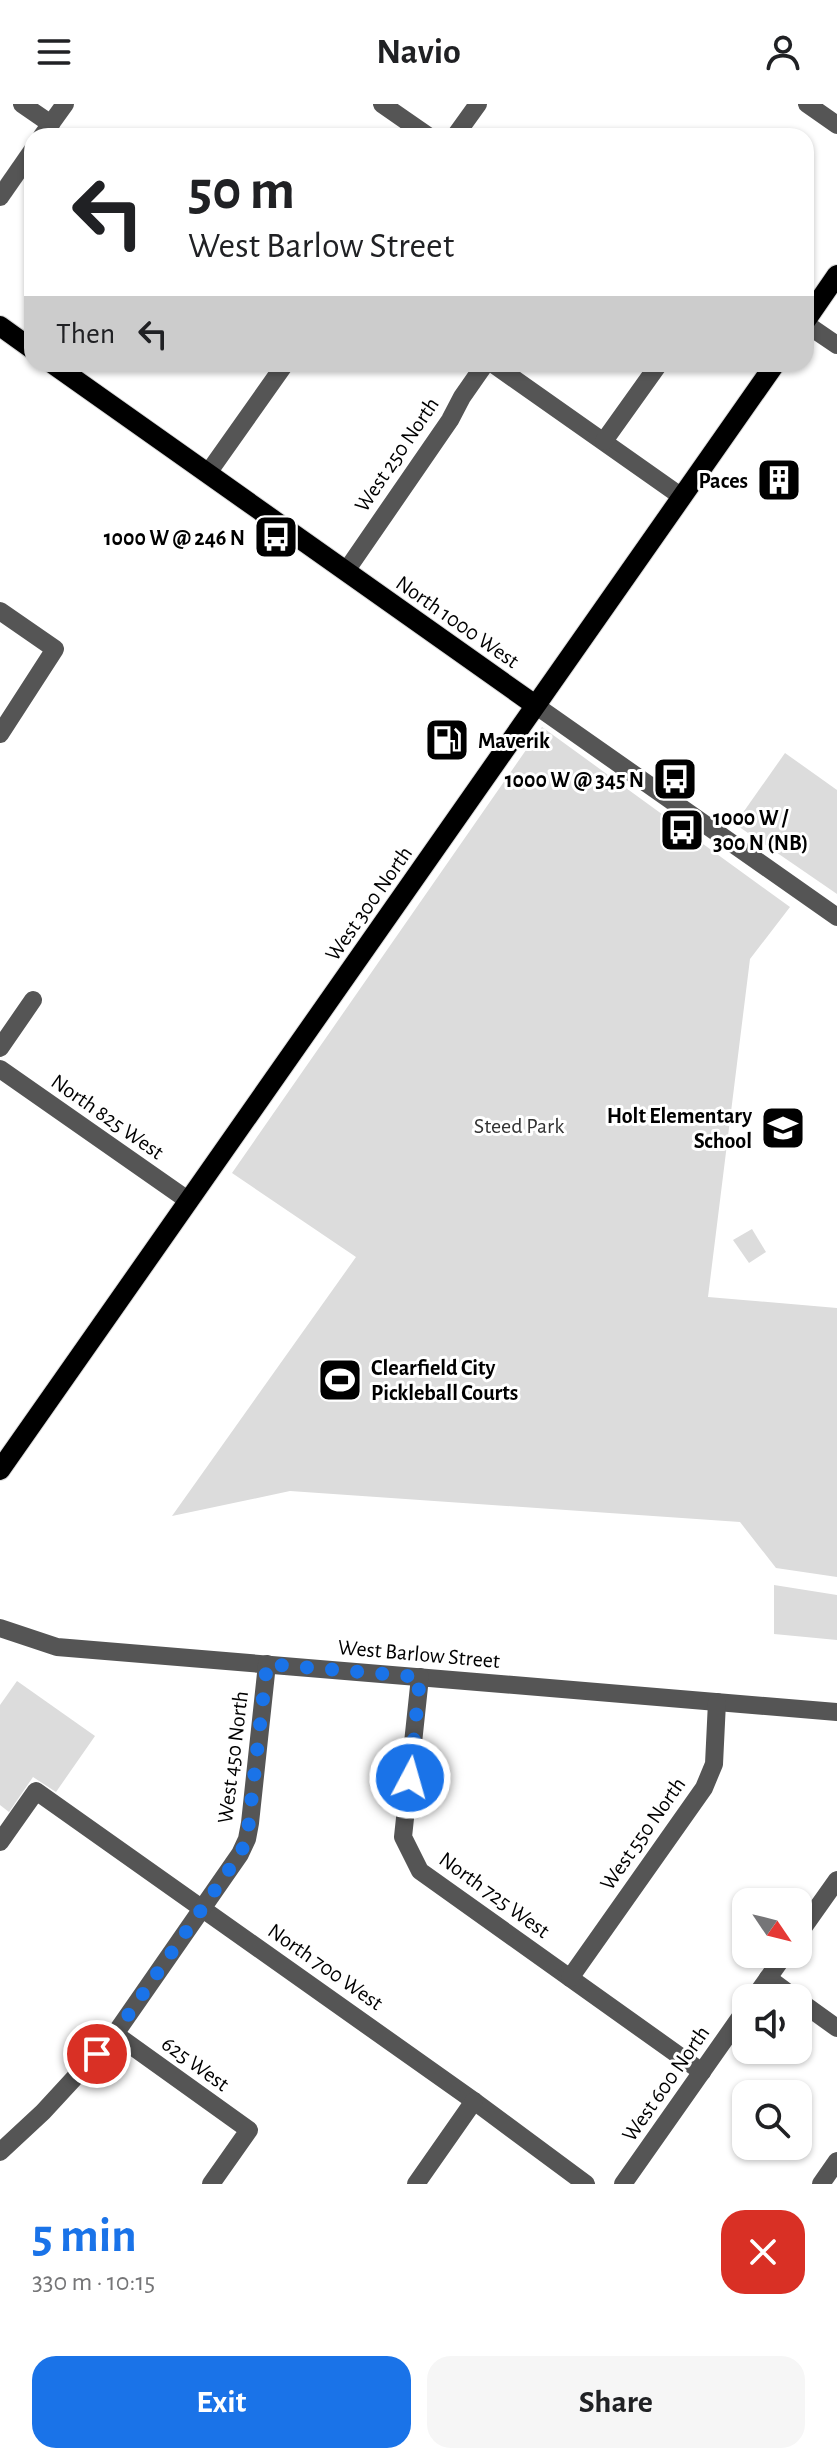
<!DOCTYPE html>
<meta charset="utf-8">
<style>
body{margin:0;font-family:"Alegreya Sans",sans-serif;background:#f6f6f6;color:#202124;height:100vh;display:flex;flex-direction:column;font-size:30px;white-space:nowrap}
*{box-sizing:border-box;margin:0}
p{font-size:26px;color:#757577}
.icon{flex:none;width:44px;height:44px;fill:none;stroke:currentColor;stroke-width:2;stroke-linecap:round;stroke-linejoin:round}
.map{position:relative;height:2080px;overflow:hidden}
.panel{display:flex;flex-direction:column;background:#fff;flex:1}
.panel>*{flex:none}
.hud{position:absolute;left:24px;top:24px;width:790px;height:244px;border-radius:24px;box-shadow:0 2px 6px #0004;background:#fff;color:#202124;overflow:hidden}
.needle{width:52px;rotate:125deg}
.controls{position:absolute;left:732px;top:1784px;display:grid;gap:16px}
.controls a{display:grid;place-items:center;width:80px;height:80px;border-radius:16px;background:#fff;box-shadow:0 2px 6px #0004;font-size:40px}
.pin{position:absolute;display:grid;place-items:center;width:68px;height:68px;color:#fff;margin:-34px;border:4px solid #fff;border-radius:50%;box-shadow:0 2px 8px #0007}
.me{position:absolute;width:88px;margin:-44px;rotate:6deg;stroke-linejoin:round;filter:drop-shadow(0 0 6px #0008)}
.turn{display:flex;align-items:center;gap:28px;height:168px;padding:0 32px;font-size:36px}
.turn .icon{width:104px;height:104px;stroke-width:2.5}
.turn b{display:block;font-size:56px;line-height:68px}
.then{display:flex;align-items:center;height:76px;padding:0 32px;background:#0003;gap:16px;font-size:30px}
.round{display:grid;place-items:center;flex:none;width:84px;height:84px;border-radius:24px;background:#f6f6f6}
.headline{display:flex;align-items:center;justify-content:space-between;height:136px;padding:0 32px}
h1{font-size:48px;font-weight:700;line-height:60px;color:#1a73e8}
.action{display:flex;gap:16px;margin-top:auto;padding:16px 32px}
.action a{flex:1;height:92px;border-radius:24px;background:#1a73e8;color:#fff;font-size:32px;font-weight:700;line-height:92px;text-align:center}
.action a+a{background:#f6f6f6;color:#202124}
header{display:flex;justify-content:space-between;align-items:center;height:104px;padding:0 32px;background:#fff;font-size:36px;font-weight:700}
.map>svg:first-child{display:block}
.green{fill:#dcdcdc}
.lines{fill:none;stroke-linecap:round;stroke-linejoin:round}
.major-casing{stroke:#dbdbdb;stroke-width:22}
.minor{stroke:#555;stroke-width:18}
.major{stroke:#000;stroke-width:20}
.route{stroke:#1a73e8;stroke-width:14;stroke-dasharray:0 25.2}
.labels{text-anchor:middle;stroke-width:6;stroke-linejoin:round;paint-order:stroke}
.street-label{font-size:22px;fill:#000;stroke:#fff}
.poi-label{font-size:22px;font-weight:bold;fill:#000;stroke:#fff;text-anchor:end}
.park-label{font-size:22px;fill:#333;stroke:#fff}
</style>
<header><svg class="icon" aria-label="menu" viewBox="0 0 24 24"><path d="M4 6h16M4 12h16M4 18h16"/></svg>Navio<svg class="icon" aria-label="person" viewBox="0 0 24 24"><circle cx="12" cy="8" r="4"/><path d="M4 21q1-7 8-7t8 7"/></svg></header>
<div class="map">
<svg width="837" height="2080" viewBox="0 0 837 2080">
<rect width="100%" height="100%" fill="#fff"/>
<g class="green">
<polygon points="542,623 790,803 750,855 708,1193 837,1204 837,1473 776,1464 740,1418 290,1387 172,1412 356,1153 232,1069"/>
<polygon points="785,649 837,686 837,790 735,720"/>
<polygon points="752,1125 766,1148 749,1159 733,1136"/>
<polygon points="774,1481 837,1491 837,1536 774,1530"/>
<polygon points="17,1577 95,1632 56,1688 33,1673 9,1708 0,1701 0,1601"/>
</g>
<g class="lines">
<g class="major-casing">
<g id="major">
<polyline points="806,216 837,171"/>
<polyline points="0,222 32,245"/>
<polyline points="53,260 535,601"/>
<polyline points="0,1366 775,260"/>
</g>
</g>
<g class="minor">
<polyline points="22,0 51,20"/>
<polyline points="382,0 428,32"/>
<polyline points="807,0 837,21"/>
<polyline points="42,32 65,0"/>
<polyline points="455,32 478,0"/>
<polyline points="0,93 32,47"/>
<polyline points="806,220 837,241"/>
<polyline points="493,260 682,393"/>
<polyline points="604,337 659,260"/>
<polyline points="208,369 285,260"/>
<polyline points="346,467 450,316 462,293 485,260"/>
<polyline points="0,507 55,545 0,630"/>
<polyline points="535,601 837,813"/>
<polyline points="0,944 33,896"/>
<polyline points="0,965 189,1097"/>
<polyline points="0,1524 57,1543 837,1608"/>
<polyline points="420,1573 403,1733 420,1767 702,1968"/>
<polyline points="0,1738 36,1687 474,1997 586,2080"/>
<polyline points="798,1831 837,1776"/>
<polyline points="570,1874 704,1684 714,1660 717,1598"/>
<polyline points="768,1874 795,1894"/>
<polyline points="754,1894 785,1850"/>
<polyline points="798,1896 837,1924"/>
<polyline points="115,1930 249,2026 211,2080"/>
<polyline points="0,2048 43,2008 115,1930 240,1750 247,1735 250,1719 267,1560"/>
<polyline points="416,2080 474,1997"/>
<polyline points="623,2080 746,1905"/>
<polyline points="821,2080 837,2057"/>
</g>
<use href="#major" class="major"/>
</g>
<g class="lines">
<polyline class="route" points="97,1950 115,1930 240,1750 247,1735 267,1560 420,1573 410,1674"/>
</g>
<defs>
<g id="building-square" transform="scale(2.3)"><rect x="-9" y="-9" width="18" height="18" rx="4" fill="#000" stroke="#fff"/><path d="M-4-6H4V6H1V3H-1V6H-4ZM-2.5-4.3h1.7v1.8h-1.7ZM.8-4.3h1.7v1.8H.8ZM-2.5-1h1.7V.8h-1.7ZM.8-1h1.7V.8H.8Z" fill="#fff"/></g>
<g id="bus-square" transform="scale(2.3)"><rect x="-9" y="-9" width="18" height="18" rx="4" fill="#000" stroke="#fff"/><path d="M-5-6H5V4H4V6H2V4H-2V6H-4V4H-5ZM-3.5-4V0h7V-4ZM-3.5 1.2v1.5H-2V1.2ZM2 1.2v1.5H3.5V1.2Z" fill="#fff"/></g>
<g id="fuel-square" transform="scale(2.3)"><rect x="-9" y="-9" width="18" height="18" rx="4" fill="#000" stroke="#fff"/><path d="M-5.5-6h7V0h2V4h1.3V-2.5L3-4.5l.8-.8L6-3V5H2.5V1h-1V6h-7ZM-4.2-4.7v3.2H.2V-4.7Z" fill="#fff"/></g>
<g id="school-square" transform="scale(2.3)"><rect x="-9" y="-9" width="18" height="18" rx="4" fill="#000" stroke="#fff"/><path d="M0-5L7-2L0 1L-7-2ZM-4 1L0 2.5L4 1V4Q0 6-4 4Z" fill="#fff"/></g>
<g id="stadium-square" transform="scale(2.3)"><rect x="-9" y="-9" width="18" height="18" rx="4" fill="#000" stroke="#fff"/><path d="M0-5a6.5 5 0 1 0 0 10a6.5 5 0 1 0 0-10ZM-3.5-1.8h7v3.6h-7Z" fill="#fff"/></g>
</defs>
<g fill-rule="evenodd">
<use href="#building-square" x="779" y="376"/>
<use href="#bus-square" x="276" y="433"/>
<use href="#fuel-square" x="447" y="636"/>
<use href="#bus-square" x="675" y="675"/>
<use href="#bus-square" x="682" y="726"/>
<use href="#school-square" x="783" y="1024"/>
<use href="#stadium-square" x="340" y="1276"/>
</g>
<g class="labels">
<g class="street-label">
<text transform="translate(396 350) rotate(-56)" y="8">West 250 North</text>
<text transform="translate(458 517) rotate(35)" y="8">North 1000 West</text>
<text transform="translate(368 799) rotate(-55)" y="8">West 300 North</text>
<text transform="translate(108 1012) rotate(35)" y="8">North 825 West</text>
<text transform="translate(419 1549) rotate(5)" y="8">West Barlow Street</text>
<text transform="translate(232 1653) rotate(-83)" y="8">West 450 North</text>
<text transform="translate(642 1729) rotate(-55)" y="8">West 550 North</text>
<text transform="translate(495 1790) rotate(36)" y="8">North 725 West</text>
<text transform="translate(326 1862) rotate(35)" y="8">North 700 West</text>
<text transform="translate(196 1959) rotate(36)" y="8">625 West</text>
<text transform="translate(665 1979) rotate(-55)" y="8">West 600 North</text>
</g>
<g class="poi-label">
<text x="748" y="384">Paces</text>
<text x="245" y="441">1000 W @ 246 N</text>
<text x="478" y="644" text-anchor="start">Maverik</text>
<text x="644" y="683">1000 W @ 345 N</text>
<text x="713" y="721" text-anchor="start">1000 W /<tspan x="713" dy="25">300 N (NB)</tspan></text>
<text x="752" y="1019">Holt Elementary<tspan x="752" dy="25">School</tspan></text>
<text x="371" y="1271" text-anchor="start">Clearfield City<tspan x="371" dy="25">Pickleball Courts</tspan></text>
</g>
<g class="park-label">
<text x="519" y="1029">Steed Park</text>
</g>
</g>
</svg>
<div class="controls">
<a><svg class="needle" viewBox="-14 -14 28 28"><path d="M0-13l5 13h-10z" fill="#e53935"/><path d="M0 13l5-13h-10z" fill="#757577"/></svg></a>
<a><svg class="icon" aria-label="sound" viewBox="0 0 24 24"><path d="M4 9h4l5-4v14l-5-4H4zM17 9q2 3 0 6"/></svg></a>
<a><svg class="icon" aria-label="search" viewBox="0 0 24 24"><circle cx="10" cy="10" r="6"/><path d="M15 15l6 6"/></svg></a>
</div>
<div class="pin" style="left:97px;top:1950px;background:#d93025"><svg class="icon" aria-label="arrive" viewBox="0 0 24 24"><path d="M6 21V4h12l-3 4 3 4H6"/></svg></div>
<svg class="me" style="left:410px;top:1674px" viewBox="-20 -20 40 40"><circle r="17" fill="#1a73e8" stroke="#fff" stroke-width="3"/><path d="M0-11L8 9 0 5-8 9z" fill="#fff"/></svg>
<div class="hud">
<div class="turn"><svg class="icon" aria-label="left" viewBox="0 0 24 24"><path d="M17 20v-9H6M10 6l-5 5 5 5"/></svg><div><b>50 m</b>West Barlow Street</div></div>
<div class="then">Then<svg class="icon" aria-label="left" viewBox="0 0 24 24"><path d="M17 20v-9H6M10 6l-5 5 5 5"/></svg></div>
</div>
</div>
<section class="panel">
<div class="headline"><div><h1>5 min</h1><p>330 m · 10:15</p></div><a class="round" style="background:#d93025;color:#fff"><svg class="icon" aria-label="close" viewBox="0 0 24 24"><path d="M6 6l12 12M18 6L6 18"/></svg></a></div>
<div class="action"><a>Exit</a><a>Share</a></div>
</section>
